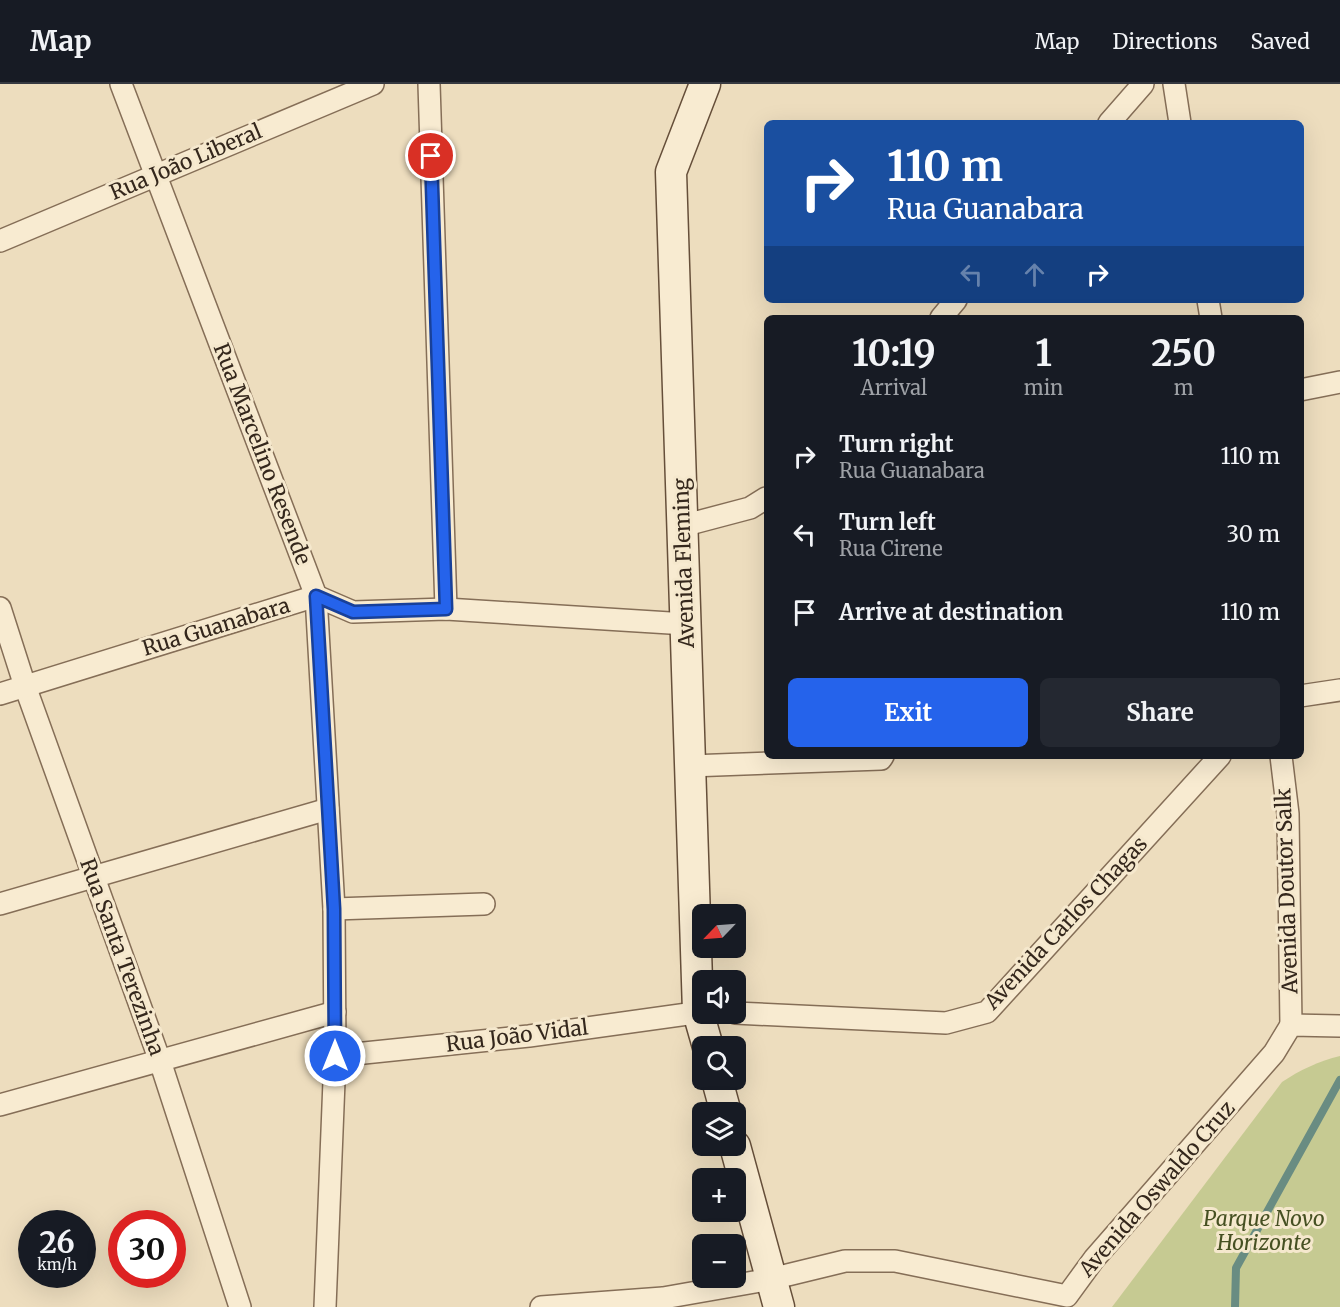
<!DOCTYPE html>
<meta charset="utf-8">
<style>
body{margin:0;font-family:Merriweather,serif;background:#242831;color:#f1f3f6;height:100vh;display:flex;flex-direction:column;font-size:22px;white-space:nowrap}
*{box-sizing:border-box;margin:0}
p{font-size:20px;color:#9ea1a6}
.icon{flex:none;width:33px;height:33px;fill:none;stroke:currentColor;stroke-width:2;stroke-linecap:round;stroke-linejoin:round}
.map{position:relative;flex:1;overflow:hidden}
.panel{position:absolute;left:764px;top:231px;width:540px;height:444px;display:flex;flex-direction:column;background:#171b24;border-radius:9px;box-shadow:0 6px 24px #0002}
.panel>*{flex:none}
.top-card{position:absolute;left:764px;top:36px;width:540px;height:183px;border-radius:9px;box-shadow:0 6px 24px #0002;background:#1a4fa0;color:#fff;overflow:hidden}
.needle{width:39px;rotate:245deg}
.controls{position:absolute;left:692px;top:820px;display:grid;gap:12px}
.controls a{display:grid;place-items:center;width:54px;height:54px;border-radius:9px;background:#171b24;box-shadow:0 6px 24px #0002;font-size:30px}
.speed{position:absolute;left:18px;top:1126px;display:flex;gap:12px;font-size:30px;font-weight:700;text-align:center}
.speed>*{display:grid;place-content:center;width:78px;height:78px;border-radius:50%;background:#171b24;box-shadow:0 6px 24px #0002;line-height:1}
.speed small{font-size:15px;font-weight:400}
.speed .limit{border:9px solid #d22;background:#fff;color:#111}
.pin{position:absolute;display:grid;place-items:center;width:51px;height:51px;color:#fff;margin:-26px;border:3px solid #fff;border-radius:50%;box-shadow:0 2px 6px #0007}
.me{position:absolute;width:66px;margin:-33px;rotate:0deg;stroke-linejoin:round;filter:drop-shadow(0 0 4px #0008)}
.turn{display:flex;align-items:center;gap:21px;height:126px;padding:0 24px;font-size:27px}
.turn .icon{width:78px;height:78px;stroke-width:2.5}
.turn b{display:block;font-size:42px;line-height:51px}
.lanes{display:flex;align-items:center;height:57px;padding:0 24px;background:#0003;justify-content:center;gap:30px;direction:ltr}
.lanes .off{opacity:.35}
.eta{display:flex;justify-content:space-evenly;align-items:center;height:102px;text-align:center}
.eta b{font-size:36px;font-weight:700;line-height:42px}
.primary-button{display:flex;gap:12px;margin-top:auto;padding:12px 24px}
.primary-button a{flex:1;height:69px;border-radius:9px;background:#2563eb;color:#fff;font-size:24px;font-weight:700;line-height:69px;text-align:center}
.primary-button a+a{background:#242831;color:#f1f3f6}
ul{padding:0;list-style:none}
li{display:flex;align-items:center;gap:18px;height:78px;padding:0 24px}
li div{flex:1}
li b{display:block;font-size:22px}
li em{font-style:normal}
header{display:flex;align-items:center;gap:36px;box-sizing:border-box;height:84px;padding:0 30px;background:#171b24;border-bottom:2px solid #363941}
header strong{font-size:28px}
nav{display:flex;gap:33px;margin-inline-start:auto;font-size:21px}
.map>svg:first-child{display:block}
.green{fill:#c6ca92}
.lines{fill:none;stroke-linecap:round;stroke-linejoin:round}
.stream{stroke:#698c82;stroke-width:8}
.street-casing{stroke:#856e57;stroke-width:24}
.secondary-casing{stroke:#664f3a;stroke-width:33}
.street{stroke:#f8ebd1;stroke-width:21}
.secondary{stroke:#f8ebd1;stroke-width:30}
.route-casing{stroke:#184099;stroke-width:15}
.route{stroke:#2563eb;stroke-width:10}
.labels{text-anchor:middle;stroke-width:6;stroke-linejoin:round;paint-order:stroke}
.street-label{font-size:21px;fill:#34271c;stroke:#f5e8cd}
.park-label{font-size:21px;font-style:italic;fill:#465022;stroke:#f5e8cd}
</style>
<header>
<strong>Map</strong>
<nav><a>Map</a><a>Directions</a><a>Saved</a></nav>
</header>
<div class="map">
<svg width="1340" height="1223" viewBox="0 0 1340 1223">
<rect width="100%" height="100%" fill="#edddbe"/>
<path class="green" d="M 1340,972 L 1340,1223 L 1112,1223 L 1282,998 C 1300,986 1319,977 1340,972 Z"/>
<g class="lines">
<polyline class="stream" points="1235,1223 1236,1184 1340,996"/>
<g class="street-casing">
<g id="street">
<polyline points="121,0 316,512 334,825 335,972 325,1223"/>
<polyline points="429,0 446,525"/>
<polyline points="1174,0 1180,39"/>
<polyline points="1109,39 1143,0"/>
<polyline points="0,157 373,0"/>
<polyline points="1208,216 1211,234"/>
<polyline points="941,234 956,216"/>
<polyline points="1300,306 1340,298"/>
<polyline points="682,442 750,424 766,414"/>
<polyline points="0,524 25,602 160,977 240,1223"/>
<polyline points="0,610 316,512 353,528 446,525 686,540"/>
<polyline points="1300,612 1340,606"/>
<polyline points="1281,672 1288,730 1291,941"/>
<polyline points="690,682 881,675 883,672"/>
<polyline points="0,820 328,725"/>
<polyline points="334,825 484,820"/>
<polyline points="735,929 946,939 987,928 1220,672"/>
<polyline points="335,972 529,952 702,928"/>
<polyline points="0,1021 335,928"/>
<polyline points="541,1223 663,1214 771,1195 845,1177 895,1177 1067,1212 1094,1175 1274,969 1291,941 1340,942"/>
</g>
</g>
<g class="secondary-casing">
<g id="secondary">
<polyline points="705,0 671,88 698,928 708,963"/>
<polyline points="717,996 726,1029"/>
<polyline points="735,1062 779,1223"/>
</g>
</g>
<use href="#street" class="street"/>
<use href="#secondary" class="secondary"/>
</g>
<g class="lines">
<g class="route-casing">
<polyline id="route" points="335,972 334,825 316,512 353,528 446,525 431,72"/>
</g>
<use href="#route" class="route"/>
</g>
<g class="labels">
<g class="street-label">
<text transform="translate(186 78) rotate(-23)" y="7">Rua João Liberal</text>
<text transform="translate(262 370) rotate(69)" y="7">Rua Marcelino Resende</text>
<text transform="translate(684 479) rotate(-92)" y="7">Avenida Fleming</text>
<text transform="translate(216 543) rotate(-17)" y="7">Rua Guanabara</text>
<text transform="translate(1287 807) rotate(-92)" y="7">Avenida Doutor Salk</text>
<text transform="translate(1066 839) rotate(-47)" y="7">Avenida Carlos Chagas</text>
<text transform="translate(122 873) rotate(70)" y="7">Rua Santa Terezinha</text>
<text transform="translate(517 952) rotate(-7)" y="7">Rua João Vidal</text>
<text transform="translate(1157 1105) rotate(-49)" y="7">Avenida Oswaldo Cruz</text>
</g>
<g class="park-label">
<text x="1264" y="1142">Parque Novo<tspan x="1264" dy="24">Horizonte</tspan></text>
</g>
</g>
</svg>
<div class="controls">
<a><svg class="needle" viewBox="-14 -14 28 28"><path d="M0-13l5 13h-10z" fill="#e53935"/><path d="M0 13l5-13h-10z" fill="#9ea1a6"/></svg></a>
<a><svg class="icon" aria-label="sound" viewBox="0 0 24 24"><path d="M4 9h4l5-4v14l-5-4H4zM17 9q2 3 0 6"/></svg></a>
<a><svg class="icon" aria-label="search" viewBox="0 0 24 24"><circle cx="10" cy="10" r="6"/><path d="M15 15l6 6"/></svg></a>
<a><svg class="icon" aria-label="layers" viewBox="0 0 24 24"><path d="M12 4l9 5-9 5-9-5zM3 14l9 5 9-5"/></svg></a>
<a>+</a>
<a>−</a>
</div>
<div class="speed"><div>26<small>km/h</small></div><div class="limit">30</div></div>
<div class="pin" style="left:431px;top:72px;background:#d93025"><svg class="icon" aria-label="arrive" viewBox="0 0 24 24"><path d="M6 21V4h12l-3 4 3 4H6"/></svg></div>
<svg class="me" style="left:335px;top:972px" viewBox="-20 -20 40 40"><circle r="17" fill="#2563eb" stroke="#fff" stroke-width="3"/><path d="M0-11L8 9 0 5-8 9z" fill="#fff"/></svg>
<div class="top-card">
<div class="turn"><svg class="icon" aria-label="right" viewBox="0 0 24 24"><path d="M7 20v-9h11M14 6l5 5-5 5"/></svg><div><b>110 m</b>Rua Guanabara</div></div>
<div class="lanes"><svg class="icon off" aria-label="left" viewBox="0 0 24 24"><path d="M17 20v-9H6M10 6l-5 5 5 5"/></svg><svg class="icon off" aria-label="ahead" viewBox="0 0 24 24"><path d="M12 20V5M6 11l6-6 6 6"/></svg><svg class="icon" aria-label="right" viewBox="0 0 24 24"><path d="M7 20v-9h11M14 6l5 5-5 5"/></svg></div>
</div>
<section class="panel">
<div class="eta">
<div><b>10:19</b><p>Arrival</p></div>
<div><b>1</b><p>min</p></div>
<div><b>250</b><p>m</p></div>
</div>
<ul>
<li><svg class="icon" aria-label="right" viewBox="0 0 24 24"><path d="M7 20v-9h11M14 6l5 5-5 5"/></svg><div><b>Turn right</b><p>Rua Guanabara</p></div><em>110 m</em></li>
<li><svg class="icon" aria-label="left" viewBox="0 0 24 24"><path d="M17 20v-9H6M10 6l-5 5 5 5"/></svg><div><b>Turn left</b><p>Rua Cirene</p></div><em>30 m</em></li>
<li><svg class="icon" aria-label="arrive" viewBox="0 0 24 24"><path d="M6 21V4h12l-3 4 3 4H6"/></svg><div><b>Arrive at destination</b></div><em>110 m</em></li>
</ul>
<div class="primary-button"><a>Exit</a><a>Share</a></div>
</section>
</div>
